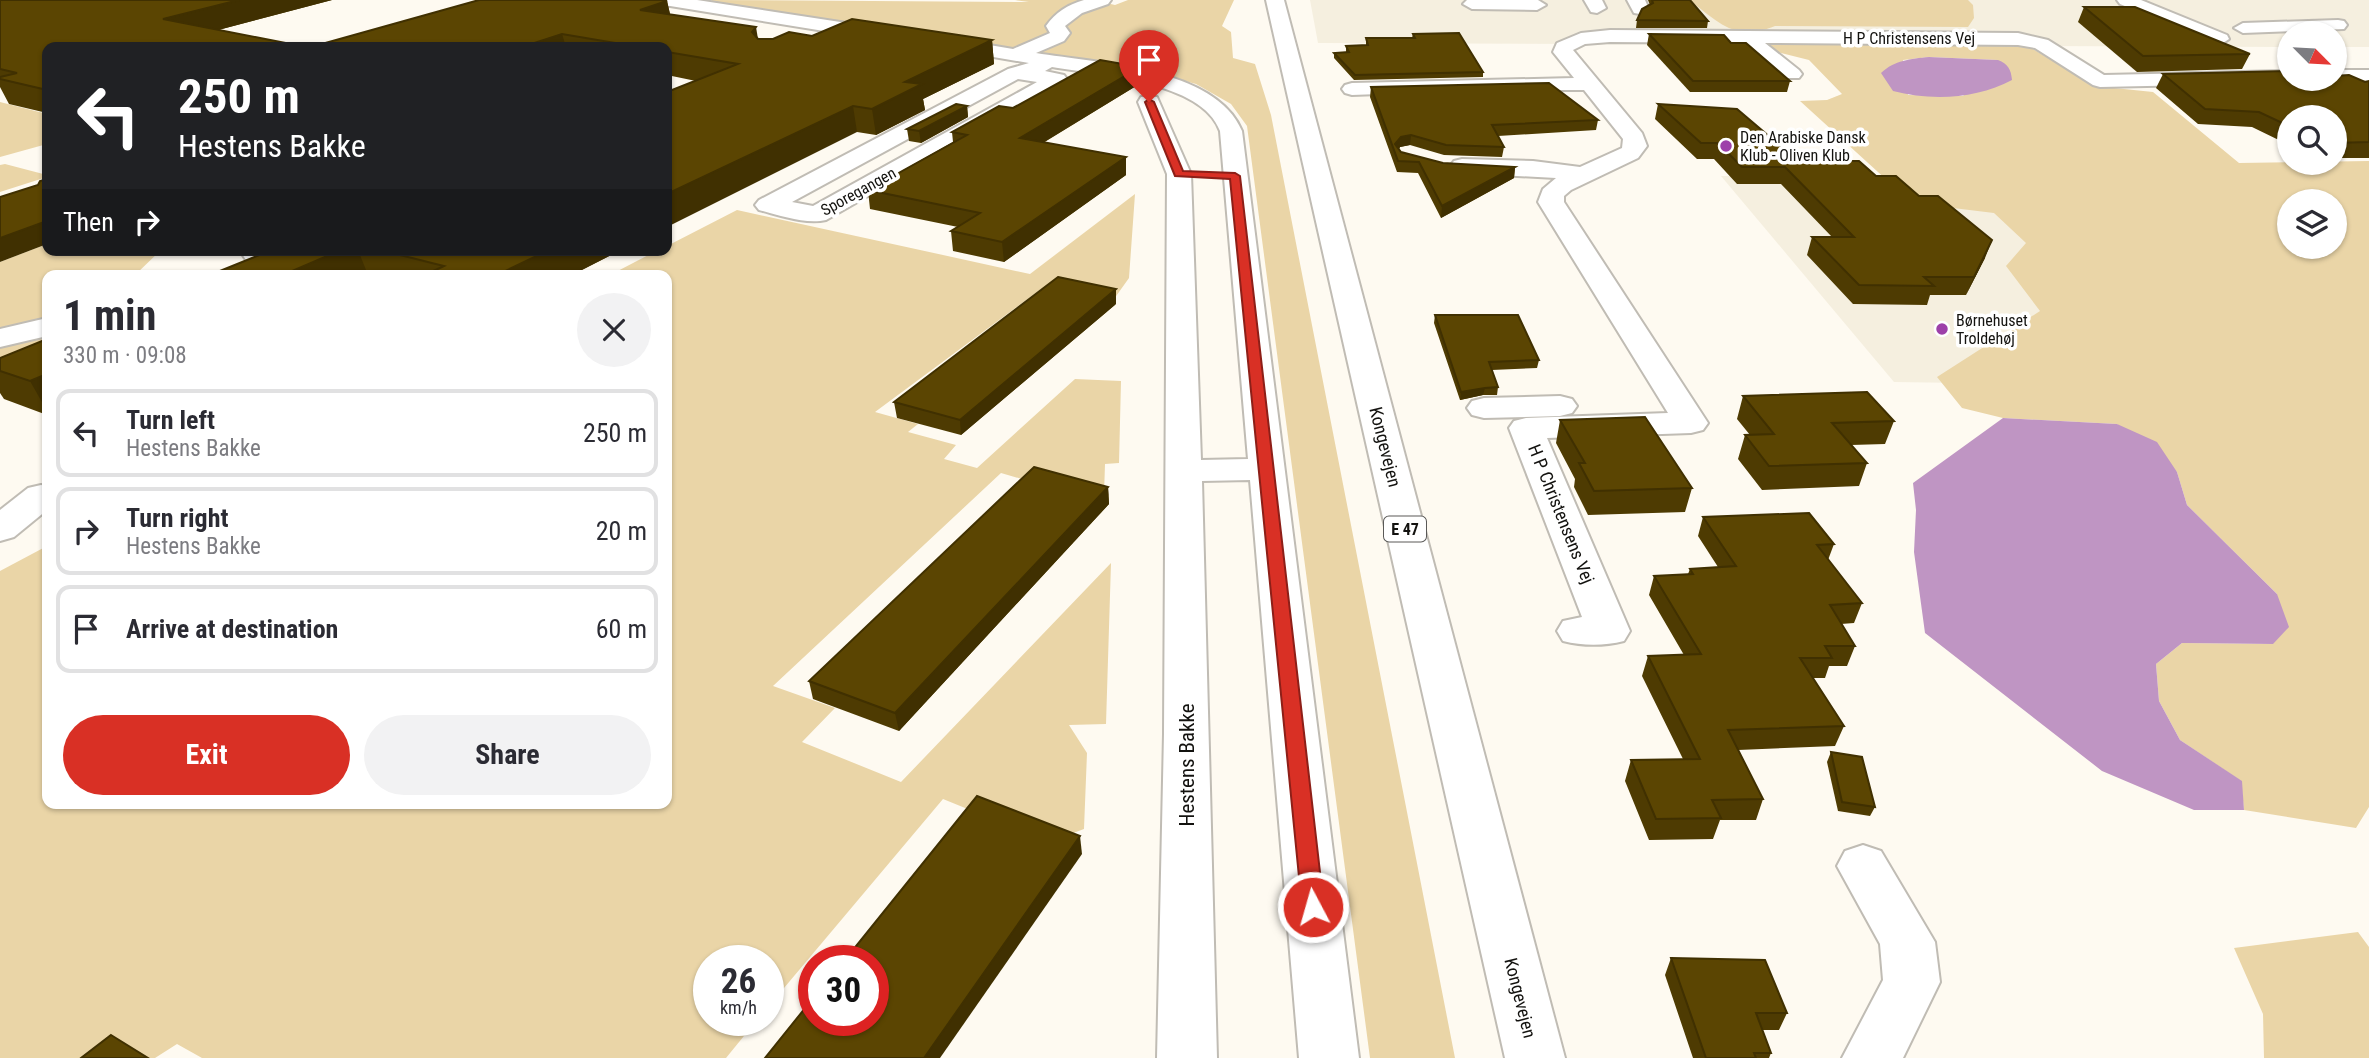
<!DOCTYPE html>
<meta charset="utf-8">
<style>
body{margin:0;font-family:"Roboto Condensed",sans-serif;background:#f2f2f3;color:#2b2b33;height:100vh;display:flex;flex-direction:column;font-size:26px;white-space:nowrap}
*{box-sizing:border-box;margin:0}
p{font-size:23px;color:#7c7c81}
.icon{flex:none;width:38px;height:38px;fill:none;stroke:currentColor;stroke-width:2;stroke-linecap:round;stroke-linejoin:round}
.map{position:relative;flex:1;overflow:hidden}
.panel{position:absolute;left:42px;top:270px;width:630px;height:539px;display:flex;flex-direction:column;background:#fff;border-radius:14px;box-shadow:0 2px 5px #0004}
.panel>*{flex:none}
.hud{position:absolute;left:42px;top:42px;width:630px;height:214px;border-radius:14px;box-shadow:0 2px 5px #0004;background:#202124;color:#fff;overflow:hidden}
.needle{width:46px;rotate:114deg}
.buttons{position:absolute;left:2277px;top:21px;display:grid;gap:14px}
.buttons a{display:grid;place-items:center;width:70px;height:70px;border-radius:50%;background:#fff;box-shadow:0 2px 5px #0004;font-size:35px}
.speed{position:absolute;left:693px;top:945px;display:flex;gap:14px;font-size:35px;font-weight:700;text-align:center}
.speed>*{display:grid;place-content:center;width:91px;height:91px;border-radius:50%;background:#fff;box-shadow:0 2px 5px #0004;line-height:1}
.speed small{font-size:18px;font-weight:400}
.speed .limit{border:10px solid #d22;background:#fff;color:#111}
.pin{position:absolute;display:grid;place-items:center;width:60px;height:60px;color:#fff;margin:-72px -30px;border-radius:50% 50% 50% 0;rotate:-45deg;box-shadow:0 0 7px #0007}
.pin .icon{rotate:45deg}
.me{position:absolute;width:77px;margin:-38px;rotate:354deg;stroke-linejoin:round;filter:drop-shadow(0 0 5px #0008)}
.turn{display:flex;align-items:center;gap:24px;height:147px;padding:0 21px;font-size:32px}
.turn .icon{width:91px;height:91px;stroke-width:2.5}
.turn b{display:block;font-size:49px;line-height:60px}
.then{display:flex;align-items:center;height:66px;padding:0 21px;background:#0003;gap:14px;font-size:26px}
.round{display:grid;place-items:center;flex:none;width:74px;height:74px;border-radius:37px;background:#f2f2f3}
.head{display:flex;align-items:center;justify-content:space-between;height:119px;padding:0 21px}
h1{font-size:42px;font-weight:700;line-height:52px}
.action{display:flex;gap:14px;margin-top:auto;padding:14px 21px}
.action a{flex:1;height:80px;border-radius:42px;background:#d93025;color:#fff;font-size:28px;font-weight:700;line-height:80px;text-align:center}
.action a+a{background:#f2f2f3;color:#2b2b33}
ul{padding:0;list-style:none}
li{display:flex;align-items:center;gap:21px;height:88px;margin:0 14px 10px;padding:0 7px;border:4px solid #e1e1e2;border-radius:14px}
li div{flex:1}
li b{display:block;font-size:26px}
li em{font-style:normal}
.map>svg:first-child{display:block}
.built{fill:#f5efdf}
.green{fill:#ead5a7;fill-rule:evenodd}
.water{fill:#bf95c3}
.lines{fill:none;stroke-linecap:round;stroke-linejoin:round}
.minor-casing{stroke:#c0bcb4;stroke-width:4}
.major-casing{stroke:#c0bcb4;stroke-width:4}
.minor{fill:#fff;fill-rule:evenodd}
.major{fill:#fff;fill-rule:evenodd}
.wall{fill:#4e3b02}
.shaded-wall{fill:#403001}
.building{fill:#5b4502;stroke:#403001;stroke-width:2}
.route{fill:#d93025;stroke:#8d1f18;stroke-width:2}
.poi-dot{fill:#9d40a9;stroke:#fff;stroke-width:2.5}
.labels{text-anchor:middle;stroke-width:7;stroke-linejoin:round;paint-order:stroke}
.far-street-label{font-size:16px;fill:#13120f;stroke:#fff}
.far-poi-label{font-size:16px;fill:#13120f;stroke:#fff;text-anchor:start}
.shield{fill:#fff;stroke:#5a5957;stroke-width:2}
.shield-label{font-size:16px;font-weight:bold;fill:#13120f}
.street-label{font-size:18px;fill:#13120f;stroke:#fff}
.near-street-label{font-size:21px;fill:#13120f;stroke:#fff}
</style>
<div class="map">
<svg width="2369" height="1058" viewBox="0 0 2369 1058">
<rect width="100%" height="100%" fill="#fefaf1"/>
<g class="built">
<polygon points="1310,0 2369,0 2369,47 2335,47 2334,33 2289,33 2289,47 1318,43"/>
<polygon points="1721,176 1902,177 2039,216 2106,276 1962,383 1894,382"/>
</g>
<g class="green">
<polygon points="712,0 1029,2 1015,0 1093,0 1115,5 1128,0 1234,0 1222,26 1231,32 1233,58 1255,64 1271,115 1455,1058 1370,1058 1247,126 1231,104 1196,84 1134,67 706,4"/>
<path d="M 1689,0 L 1968,0 L 1973,5 L 1974,18 L 1968,27 L 1775,26 C 1734,42 1720,23 1689,0 Z"/>
<path d="M 1763,41 L 1996,45 L 2031,48 L 2095,86 L 2153,92 L 2239,163 L 2369,161 L 2369,807 L 2356,828 L 2244,810 L 2241,781 L 2180,740 L 2159,701 L 2156,664 L 2182,643 L 2273,644 L 2277,594 L 2187,505 L 2177,472 L 2117,424 L 2003,418 L 1962,408 L 1937,377 L 2040,311 L 2006,266 L 2026,243 L 1994,213 L 1912,203 L 1800,101 L 1827,100 L 1842,94 L 1809,60 L 1773,51 ZM 1929,57 L 1998,60 L 1963,96 L 1908,95 L 1903,60 ZM 2289,201 L 2334,201 L 2334,247 L 2289,247 Z"/>
<polygon points="0,102 47,114 47,144 0,157"/>
<polygon points="5,164 47,175 47,177 0,192 0,165"/>
<polygon points="1135,194 1129,278 1114,299 1041,289 875,412 918,424 908,432 956,445 944,459 977,468 1075,379 1121,381 1119,463 1105,464 1104,495 1053,488 1001,473 773,686 835,708 802,742 901,782 1111,563 1106,724 1069,725 1087,753 1084,829 1049,842 943,799 768,1007 768,961 709,961 709,1020 757,1020 726,1058 202,1058 177,1044 155,1058 0,1058 0,571 47,546 47,803 667,803 667,275 610,275 658,250 667,250 667,246 737,210 1030,274"/>
<polygon points="47,244 47,250 161,250 135,275 47,275 47,369 0,384 0,262"/>
<polygon points="2358,932 2369,947 2369,1058 2264,1058 2263,1014 2234,948"/>
</g>
<g class="water">
<path d="M 1929,57 L 1998,60 C 2008,64 2011,69 2012,80 C 1977,99 1931,101 1893,91 L 1881,73 C 1895,60 1910,59 1929,57 Z"/>
<polygon points="2003,418 2117,424 2157,442 2177,472 2187,505 2277,594 2289,627 2273,644 2182,643 2156,664 2159,701 2180,740 2242,781 2244,810 2194,810 2102,771 1925,633 1914,552 1916,510 1913,483"/>
</g>
<g class="lines">
<g class="minor-casing">
<g id="minor">
<polygon points="655,0 697,0 886,29 895,35 886,41 664,5"/>
<path d="M 1084,0 L 1111,0 L 1108,4 L 1082,13 L 1065,26 L 1070,33 L 1064,41 L 1036,53 C 1096,63 1216,67 1242,131 L 1359,1058 L 1299,1058 L 1250,480 L 1202,481 L 1217,1058 L 1157,1058 L 1164,734 L 1167,174 L 1138,102 L 1141,97 L 1157,97 L 1191,174 L 1201,460 L 1248,459 L 1220,131 C 1202,81 1098,75 1052,67 L 1045,71 L 1064,75 L 1067,79 L 1064,83 L 826,220 C 806,225 779,215 759,210 L 755,205 L 759,200 L 1008,69 L 1029,63 L 935,47 L 933,43 L 935,39 L 942,37 L 1013,49 L 1050,33 L 1046,26 C 1056,12 1067,5 1084,0 ZM 1018,79 L 1037,82 L 813,206 L 792,202 Z"/>
<polygon points="1467,0 1538,0 1546,5 1537,10 1472,9 1463,4"/>
<polygon points="1584,0 1602,0 1606,8 1597,13 1591,12"/>
<polygon points="1627,0 1645,0 1649,9 1640,14 1634,13"/>
<polygon points="2117,0 2141,0 2227,35 2229,39 2220,45 2213,43 2120,4"/>
<polygon points="2338,20 2344,21 2347,25 2344,29 2243,33 2234,28 2243,23"/>
<path d="M 1610,30 L 2018,33 L 2048,40 L 2104,75 L 2289,71 L 2289,79 L 2298,79 L 2289,83 L 2100,87 L 2093,85 L 2035,48 L 2018,45 L 1765,43 L 1799,70 L 1802,74 L 1799,78 L 1785,78 L 1741,43 L 1610,42 L 1585,44 L 1573,50 L 1642,133 L 1647,146 L 1638,158 L 1571,190 L 1564,196 L 1564,202 L 1708,423 L 1703,430 L 1691,433 L 1547,438 L 1630,631 L 1624,641 C 1604,646 1583,646 1563,641 L 1557,631 L 1563,621 L 1582,617 L 1509,428 L 1514,421 L 1526,418 L 1668,413 L 1538,202 L 1543,189 L 1556,178 L 1462,173 L 1454,171 L 1450,166 L 1454,161 L 1462,159 L 1533,161 L 1580,167 L 1622,148 L 1623,139 L 1584,90 L 1487,90 L 1352,95 L 1345,93 L 1342,89 L 1345,85 L 1352,83 L 1574,78 L 1553,52 L 1557,43 L 1581,33 Z"/>
<polygon points="2334,70 2369,70 2369,82 2327,80 2334,79"/>
<path d="M 245,250 L 278,250 L 300,256 L 304,262 C 292,280 264,275 245,275 L 249,269 L 262,264 L 246,260 L 242,254 Z"/>
<polygon points="47,318 47,336 0,347 0,329"/>
<polygon points="1560,396 1572,399 1577,406 1572,413 1560,416 1484,418 1472,415 1467,408 1472,401 1484,398"/>
<polygon points="41,485 47,486 47,510 14,537 0,541 0,510 28,488"/>
<polygon points="1863,845 1881,851 1935,942 1940,982 1903,1058 1842,1058 1883,980 1880,944 1837,866 1845,851"/>
</g>
</g>
<g class="major-casing">
<polygon id="major" points="1266,0 1284,0 1565,1058 1505,1058"/>
</g>
<use href="#minor" class="minor"/>
<use href="#major" class="major"/>
</g>
<g class="wall">
<polygon points="0,0 332,0 218,30 47,47 47,113 9,104 0,87"/>
<polygon points="1648,0 1690,0 1708,21 1707,28 1636,28 1637,20 1650,5"/>
<polygon points="667,1 670,14 758,39 812,36 992,40 994,64 923,99 925,110 876,135 857,132 696,81 667,75 667,47 311,47"/>
<polygon points="2084,7 2250,54 2242,69 2137,72 2078,22"/>
<polygon points="1413,34 1483,72 1483,77 1354,80 1334,58 1334,53 1346,53 1346,46 1366,46 1366,38 1412,38"/>
<polygon points="1649,34 1731,43 1790,81 1787,92 1690,92 1647,45"/>
<polygon points="1140,67 1141,83 1043,143 1126,157 1126,175 1004,262 953,251 951,231 958,227 870,209 868,190 953,142 952,132"/>
<polygon points="2163,74 2369,81 2369,158 2334,158 2334,117 2289,117 2289,145 2252,127 2198,124 2156,88"/>
<polygon points="1371,87 1598,120 1596,130 1498,136 1504,147 1502,157 1444,155 1410,145 1400,147 1399,149 1401,152 1443,163 1515,167 1514,178 1441,218 1418,173 1397,172 1370,97"/>
<polygon points="1658,104 1798,161 1876,176 1985,258 1966,295 1930,295 1927,305 1853,304 1807,255 1812,237 1832,237 1781,184 1737,184 1714,159 1697,159 1655,119"/>
<polygon points="967,106 968,117 921,143 909,141 907,129"/>
<polygon points="272,250 621,250 572,275 210,275"/>
<polygon points="1116,304 961,435 897,418 894,402"/>
<polygon points="1435,315 1539,360 1537,368 1492,370 1498,387 1497,395 1483,395 1460,400 1434,323"/>
<polygon points="47,339 47,415 4,399 0,393 0,358"/>
<polygon points="1743,396 1894,421 1885,444 1851,445 1867,463 1859,486 1762,490 1738,459 1745,435 1750,435 1737,419"/>
<polygon points="1560,420 1692,488 1685,512 1588,515 1574,487 1575,479 1556,443"/>
<polygon points="1108,487 1109,504 899,731 813,699 809,681"/>
<polygon points="1703,517 1834,544 1828,560 1862,603 1854,623 1841,624 1855,646 1847,666 1829,666 1825,678 1813,678 1844,726 1835,746 1738,750 1763,799 1756,820 1720,820 1713,839 1649,840 1625,781 1631,760 1683,759 1642,676 1648,656 1684,655 1649,595 1654,576 1688,574 1690,569 1718,567 1698,536"/>
<polygon points="1831,752 1875,807 1870,816 1838,811 1827,762"/>
<polygon points="1671,958 1787,1013 1779,1030 1762,1030 1771,1053 1769,1058 1693,1058 1665,975"/>
</g>
<g class="shaded-wall">
<polygon points="239,0 332,0 173,42 163,19"/>
<polygon points="667,1 672,23 640,10"/>
<polygon points="756,27 760,51 752,32"/>
<polygon points="562,34 566,47 522,47"/>
<polygon points="992,40 994,64 923,99 925,110 876,135 872,109 905,82"/>
<polygon points="1140,67 1141,83 1021,156 1020,138"/>
<polygon points="853,106 857,132 667,227 667,194"/>
<polygon points="967,106 968,117 921,143 919,131"/>
<polygon points="1411,135 1410,145 1400,147 1396,154 1395,144 1401,137"/>
<polygon points="1126,157 1126,175 1004,262 1002,242"/>
<polygon points="1515,167 1514,178 1441,218 1442,206"/>
<polygon points="47,221 47,244 0,262 0,238"/>
<polygon points="1992,240 1985,258 1966,295 1974,277"/>
<polygon points="341,250 358,250 368,275 283,275"/>
<polygon points="549,250 621,250 572,275 497,275"/>
<polygon points="1116,289 1116,304 961,435 960,420"/>
<polygon points="47,374 47,411 30,381"/>
<polygon points="1485,388 1483,395 1460,400 1461,392"/>
<polygon points="1108,487 1109,504 899,731 895,713"/>
<polygon points="1080,836 1082,854 940,1058 924,1058"/>
</g>
<g class="building">
<polygon points="0,0 239,0 163,19 306,47 47,47 47,90 0,79 0,77 17,73 0,69"/>
<polygon points="479,0 661,0 667,1 640,10 756,27 752,32 758,39 773,39 789,32 812,36 852,19 992,40 905,82 922,84 872,109 853,106 667,194 667,92 738,64 667,52 667,47 639,47 562,34 522,47 311,47"/>
<polygon points="1652,0 1690,0 1708,21 1637,20 1642,9 1653,3"/>
<polygon points="2084,7 2135,7 2250,54 2143,56"/>
<polygon points="1459,33 1483,72 1355,75 1334,53 1349,52 1346,46 1368,45 1366,38 1415,38 1413,34"/>
<polygon points="1649,34 1724,35 1731,43 1746,43 1790,81 1693,81"/>
<polygon points="1100,60 1140,67 1020,138 1126,157 1002,242 951,231 980,213 868,190 967,135 952,132 999,106 1013,108"/>
<polygon points="2288,71 2289,72 2289,79 2334,79 2334,76 2349,75 2365,82 2369,81 2369,142 2334,143 2334,117 2289,117 2289,126 2259,112 2205,109 2163,74"/>
<polygon points="1549,83 1598,120 1492,125 1504,147 1446,145 1411,135 1401,137 1395,144 1401,152 1443,163 1515,167 1442,206 1419,162 1398,161 1371,87"/>
<polygon points="956,104 967,106 919,131 907,129"/>
<polygon points="1658,104 1737,109 1798,161 1859,161 1876,176 1896,176 1919,196 1938,196 1992,240 1974,277 1924,277 1934,286 1859,285 1812,237 1854,237 1785,167 1742,167 1718,143 1701,143"/>
<polygon points="47,179 47,221 0,238 0,197 38,185 40,181"/>
<polygon points="272,250 341,250 283,275 210,275"/>
<polygon points="380,250 549,250 497,275 425,275 444,266"/>
<polygon points="1058,277 1116,289 960,420 894,402"/>
<polygon points="1435,315 1518,315 1539,360 1489,362 1498,387 1485,388 1461,392"/>
<polygon points="47,339 47,374 30,381 0,371 0,358"/>
<polygon points="1867,392 1894,421 1832,423 1867,463 1769,466 1745,435 1774,434 1743,396"/>
<polygon points="1645,417 1692,488 1594,491 1579,463 1585,463 1560,420"/>
<polygon points="1034,467 1108,487 895,713 809,681"/>
<polygon points="1809,513 1834,544 1817,545 1862,603 1830,605 1855,646 1825,646 1832,658 1800,658 1844,726 1728,730 1763,799 1712,800 1721,818 1656,819 1631,760 1700,759 1648,656 1701,654 1654,576 1693,574 1690,569 1736,566 1703,517"/>
<polygon points="1831,752 1862,757 1875,807 1842,802"/>
<polygon points="977,796 1080,836 924,1058 765,1058 814,997 814,1020 873,1020 873,961 844,961"/>
<polygon points="1671,958 1765,960 1787,1013 1756,1013 1771,1053 1754,1053 1756,1058 1706,1058"/>
<polygon points="111,1035 148,1058 81,1058"/>
</g>
<polygon class="route" points="1149,99 1154,102 1183,171 1235,173 1240,176 1324,907 1321,914 1313,916 1305,914 1302,907 1230,179 1175,176 1145,102"/>
<g class="poi-dot">
<circle cx="1726" cy="146" r="7"/>
<circle cx="1942" cy="329" r="7"/>
</g>
<g class="labels">
<g class="far-street-label">
<text x="1909" y="44">H P Christensens Vej</text>
<text transform="translate(858 191) rotate(-29)" y="6">Sporegangen</text>
</g>
<g class="far-poi-label">
<text x="1740" y="143">Den Arabiske Dansk<tspan x="1740" dy="18">Klub - Oliven Klub</tspan></text>
<text x="1956" y="326">Børnehuset<tspan x="1956" dy="18">Troldehøj</tspan></text>
</g>
<rect class="shield" x="1384" y="516.5" width="42" height="25" rx="5"/>
<g class="shield-label">
<text x="1405" y="535">E 47</text>
</g>
<g class="street-label">
<text transform="translate(1385 447) rotate(76)" y="6">Kongevejen</text>
<text transform="translate(1561 514) rotate(68)" y="6">H P Christensens Vej</text>
<text transform="translate(1520 998) rotate(76)" y="6">Kongevejen</text>
</g>
<g class="near-street-label">
<text transform="translate(1187 765) rotate(-90)" y="7">Hestens Bakke</text>
</g>
</g>
</svg>
<div class="buttons">
<a><svg class="needle" viewBox="-14 -14 28 28"><path d="M0-13l5 13h-10z" fill="#e53935"/><path d="M0 13l5-13h-10z" fill="#7c7c81"/></svg></a>
<a><svg class="icon" aria-label="search" viewBox="0 0 24 24"><circle cx="10" cy="10" r="6"/><path d="M15 15l6 6"/></svg></a>
<a><svg class="icon" aria-label="layers" viewBox="0 0 24 24"><path d="M12 4l9 5-9 5-9-5zM3 14l9 5 9-5"/></svg></a>
</div>
<div class="speed"><div>26<small>km/h</small></div><div class="limit">30</div></div>
<div class="pin" style="left:1149px;top:102px;background:#d93025"><svg class="icon" aria-label="arrive" viewBox="0 0 24 24"><path d="M6 21V4h12l-3 4 3 4H6"/></svg></div>
<svg class="me" style="left:1313px;top:907px" viewBox="-20 -20 40 40"><circle r="17" fill="#d93025" stroke="#fff" stroke-width="3"/><path d="M0-11L8 9 0 5-8 9z" fill="#fff"/></svg>
<div class="hud">
<div class="turn"><svg class="icon" aria-label="left" viewBox="0 0 24 24"><path d="M17 20v-9H6M10 6l-5 5 5 5"/></svg><div><b>250 m</b>Hestens Bakke</div></div>
<div class="then">Then<svg class="icon" aria-label="right" viewBox="0 0 24 24"><path d="M7 20v-9h11M14 6l5 5-5 5"/></svg></div>
</div>
<section class="panel">
<div class="head"><div><h1>1 min</h1><p>330 m · 09:08</p></div><a class="round"><svg class="icon" aria-label="close" viewBox="0 0 24 24"><path d="M6 6l12 12M18 6L6 18"/></svg></a></div>
<ul>
<li><svg class="icon" aria-label="left" viewBox="0 0 24 24"><path d="M17 20v-9H6M10 6l-5 5 5 5"/></svg><div><b>Turn left</b><p>Hestens Bakke</p></div><em>250 m</em></li>
<li><svg class="icon" aria-label="right" viewBox="0 0 24 24"><path d="M7 20v-9h11M14 6l5 5-5 5"/></svg><div><b>Turn right</b><p>Hestens Bakke</p></div><em>20 m</em></li>
<li><svg class="icon" aria-label="arrive" viewBox="0 0 24 24"><path d="M6 21V4h12l-3 4 3 4H6"/></svg><div><b>Arrive at destination</b></div><em>60 m</em></li>
</ul>
<div class="action"><a>Exit</a><a>Share</a></div>
</section>
</div>
